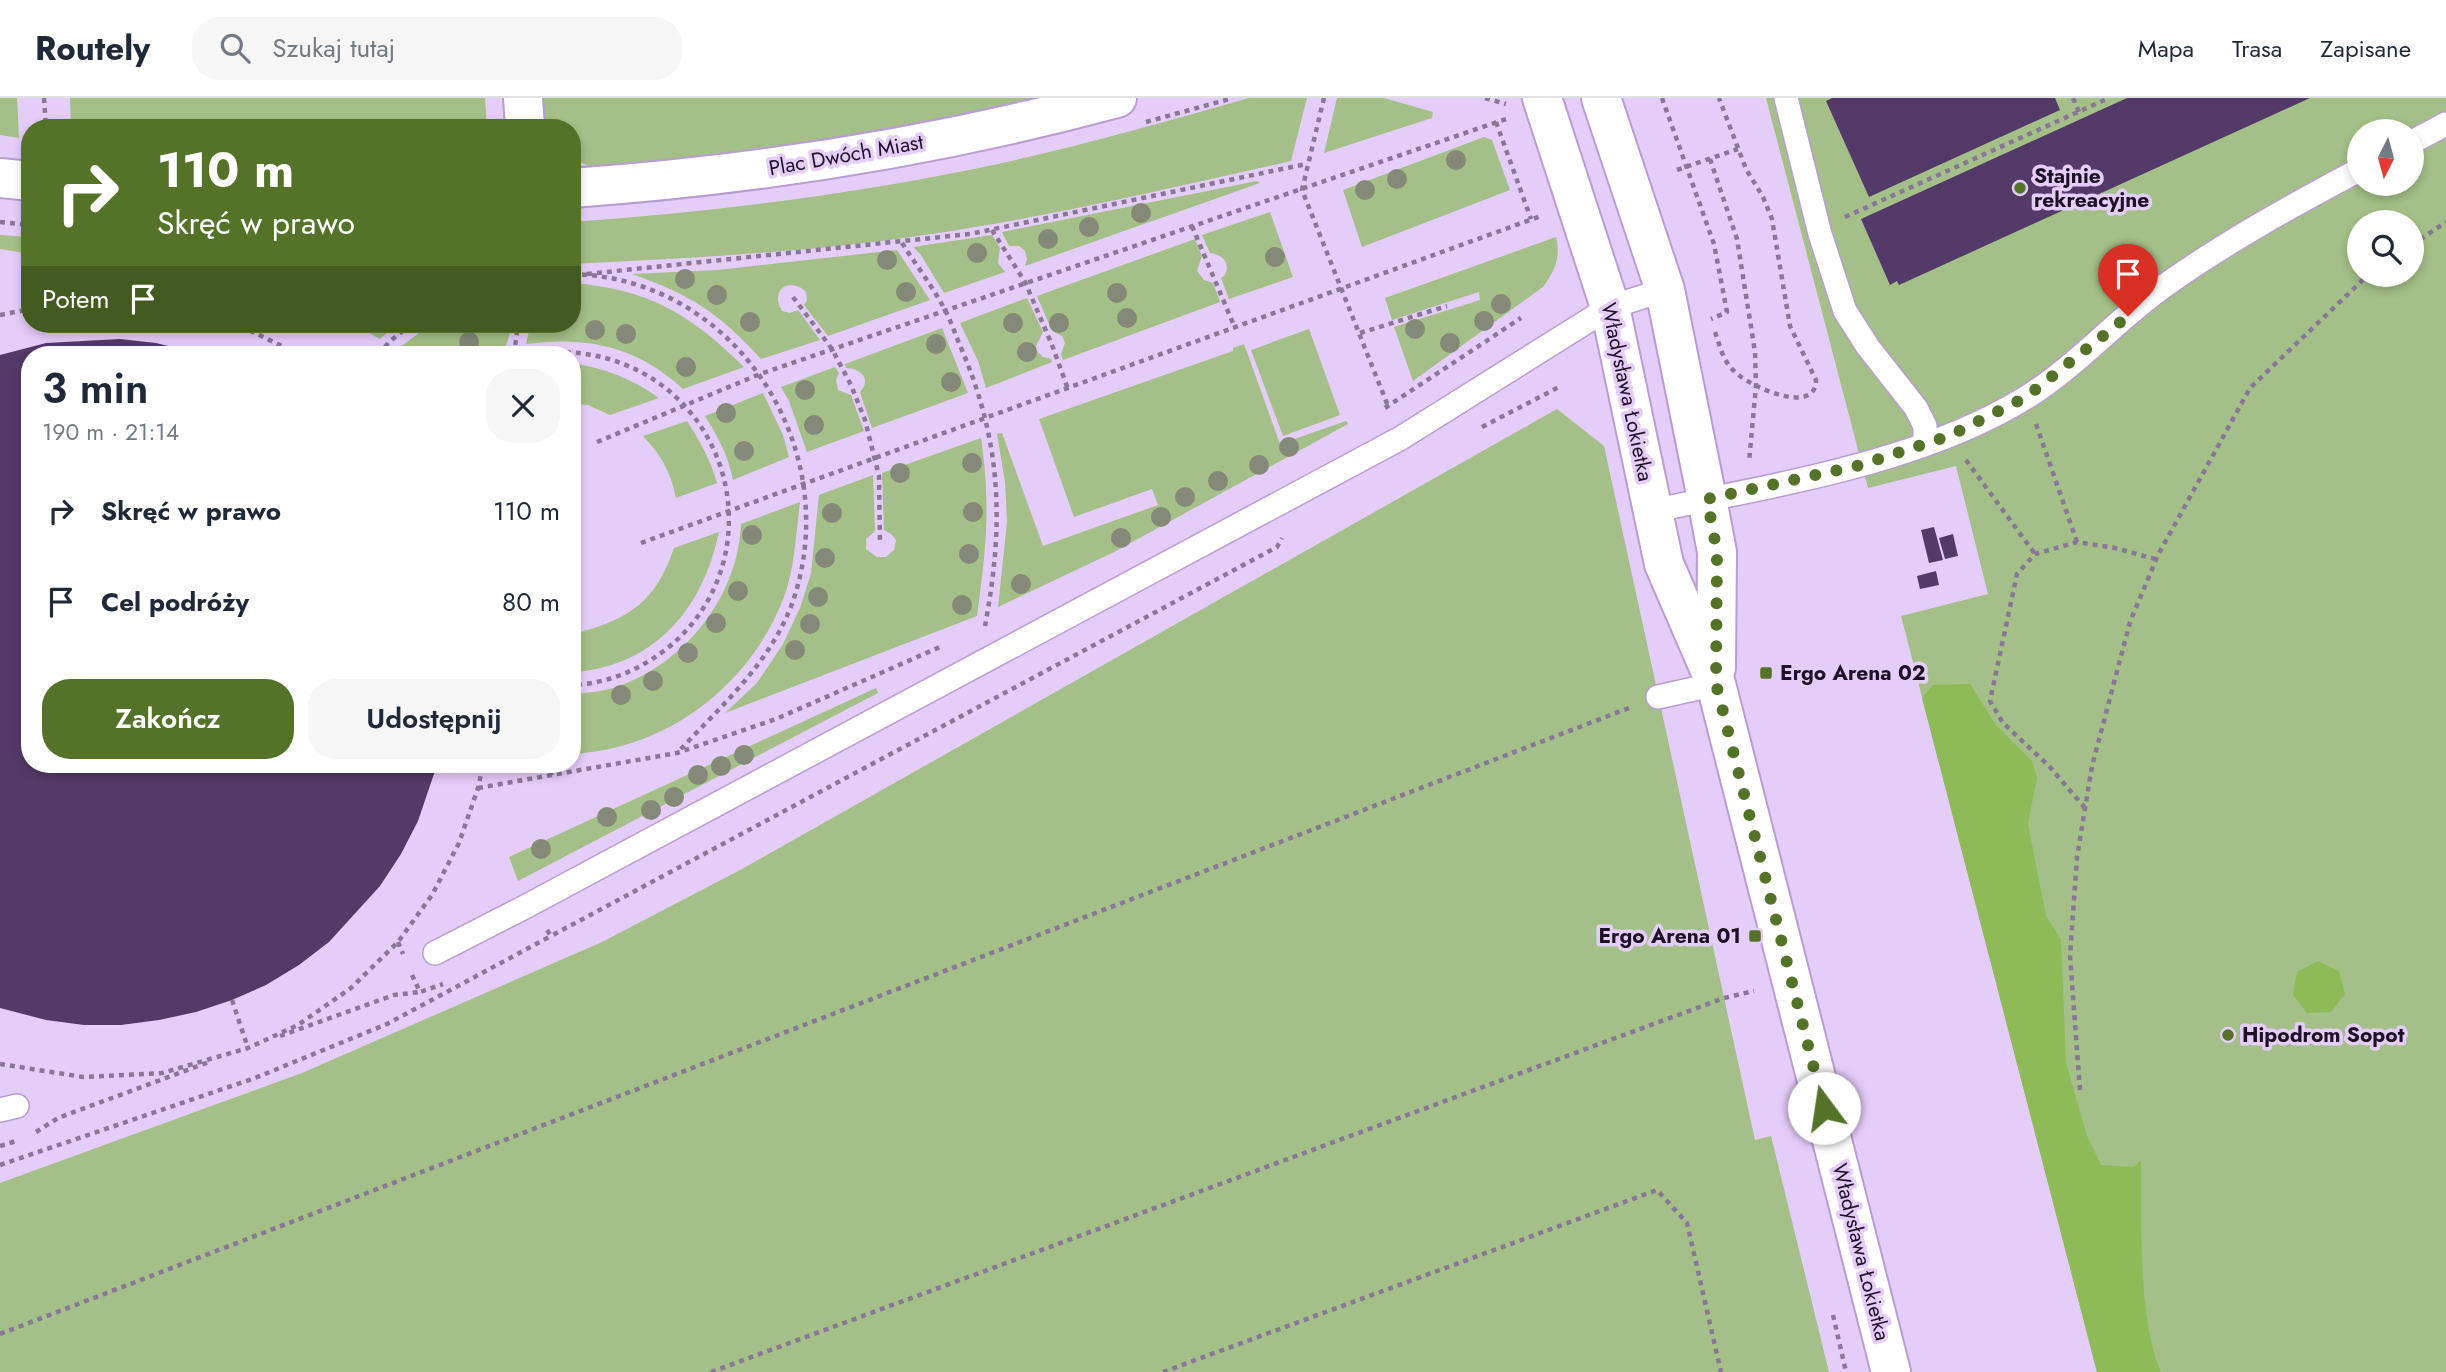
<!DOCTYPE html>
<html lang="pl">
<meta charset="utf-8">
<style>
body{margin:0;font-family:Jost,sans-serif;background:#f6f6f7;color:#1f2937;height:100vh;display:flex;flex-direction:column;font-size:26px;white-space:nowrap}
*{box-sizing:border-box;margin:0}
p{font-size:23px;color:#747a83}
.icon{flex:none;width:38px;height:38px;fill:none;stroke:currentColor;stroke-width:2;stroke-linecap:round;stroke-linejoin:round}
.map{position:relative;flex:1;overflow:hidden}
.sheet{position:absolute;left:21px;top:248px;width:560px;height:427px;display:flex;flex-direction:column;background:#fff;border-radius:28px;box-shadow:0 4px 10px #0003}
.sheet>*{flex:none}
.hud{position:absolute;left:21px;top:21px;width:560px;height:214px;border-radius:28px;box-shadow:0 4px 10px #0003;background:#547228;color:#fff;overflow:hidden}
.needle{width:46px;rotate:186deg}
.controls{position:absolute;left:2347px;top:21px;display:grid;gap:14px}
.controls a{display:grid;place-items:center;width:77px;height:77px;border-radius:50%;background:#fff;box-shadow:0 4px 10px #0003;font-size:35px}
.pin{position:absolute;display:grid;place-items:center;width:60px;height:60px;color:#fff;margin:-72px -30px;border-radius:50% 50% 50% 0;rotate:-45deg;box-shadow:0 0 7px #0007}
.pin .icon{rotate:45deg}
.me{position:absolute;width:77px;margin:-38px;rotate:346deg;stroke-linejoin:round;filter:drop-shadow(0 0 5px #0008)}
.turn{display:flex;align-items:center;gap:24px;height:147px;padding:0 21px;font-size:32px}
.turn .icon{width:91px;height:91px;stroke-width:2.5}
.turn b{display:block;font-size:49px;line-height:60px}
.then{display:flex;align-items:center;height:66px;padding:0 21px;background:#0003;gap:14px;font-size:26px}
.round{display:grid;place-items:center;flex:none;width:74px;height:74px;border-radius:28px;background:#f6f6f7}
.head{display:flex;align-items:center;justify-content:space-between;height:119px;padding:0 21px}
h1{font-size:42px;font-weight:600;line-height:52px}
.primary-button{display:flex;gap:14px;margin-top:auto;padding:14px 21px}
.primary-button a{flex:1;height:80px;border-radius:28px;background:#547228;color:#fff;font-size:28px;font-weight:600;line-height:80px;text-align:center}
.primary-button a+a{background:#f6f6f7;color:#1f2937}
ul{padding:0;list-style:none}
li{display:flex;align-items:center;gap:21px;height:91px;padding:0 21px}
li div{flex:1}
li b{display:block;font-size:26px}
li em{font-style:normal}
header{display:flex;align-items:center;gap:42px;box-sizing:border-box;height:98px;padding:0 35px;background:#fff;border-bottom:2px solid #e0e1e3}
header strong{font-size:33px}
nav{display:flex;gap:38px;margin-inline-start:auto;font-size:24px}
.search{width:490px;height:63px;background:#f6f6f7;display:flex;align-items:center;gap:18px;box-sizing:border-box;padding:0 24px;border-radius:28px;color:#747a83;font-size:26px}
.map>svg:first-child{display:block}
.green{fill:#a4bf87;fill-rule:evenodd}
.forest{fill:#8fba58}
.building{fill:#533a68}
.lines{fill:none;stroke-linecap:round;stroke-linejoin:round}
.service-casing{stroke:#b99dd2;stroke-width:26}
.minor-casing{stroke:#b99dd2;stroke-width:42}
.tertiary-casing{stroke:#b99dd2;stroke-width:42}
.path{stroke:#897798;stroke-width:4.5;stroke-dasharray:5 5;stroke-linecap:butt}
.service{stroke:#fff;stroke-width:23}
.minor{stroke:#fff;stroke-width:38}
.tertiary{stroke:#fff;stroke-width:38}
.tree{fill:#858977}
.route{stroke:#547228;stroke-width:12;stroke-dasharray:0 21.6}
.poi-dot{fill:#547228;stroke:#e5cdfa;stroke-width:2.5}
.labels{text-anchor:middle;stroke-width:7;stroke-linejoin:round;paint-order:stroke}
.street-label{font-size:21px;fill:#1d1225;stroke:#e5cdfa}
.poi-label{font-size:21px;font-weight:bold;fill:#1d1225;stroke:#e5cdfa;text-anchor:start}
</style>
<header>
<strong>Routely</strong>
<div class="search"><svg class="icon" aria-label="search" viewBox="0 0 24 24"><circle cx="10" cy="10" r="6"/><path d="M15 15l6 6"/></svg>Szukaj tutaj</div>
<nav><a>Mapa</a><a>Trasa</a><a>Zapisane</a></nav>
</header>
<div class="map">
<svg width="2446" height="1274" viewBox="0 0 2446 1274">
<rect width="100%" height="100%" fill="#e5cdfa"/>
<g class="green">
<polygon points="0,0 17,0 19,40 0,37"/>
<polygon points="70,0 485,0 487,30 71,30"/>
<polygon points="539,0 1052,0 927,27 795,49 598,70 586,67 572,60 572,30 544,30"/>
<path d="M 1249,0 L 1307,0 L 1291,63 C 1172,90 1052,118 932,136 C 813,154 692,160 572,166 L 572,124 C 714,114 858,96 998,66 C 1082,47 1166,24 1249,0 Z"/>
<polygon points="1337,0 1384,0 1433,14 1432,20 1324,55"/>
<path d="M 1766,0 L 2446,0 L 2446,1274 L 2097,1274 L 1901,518 L 1988,496 L 1956,368 L 1868,390 ZM 2359,33 L 2412,33 L 2412,86 L 2359,86 ZM 2359,124 L 2412,124 L 2412,177 L 2359,177 Z"/>
<polygon points="1484,39 1492,42 1510,92 1362,149 1343,92"/>
<polygon points="1257,83 1260,85 1025,168 1027,161 1025,153 1019,148 1009,148 1002,134"/>
<path d="M 1270,114 L 1293,179 L 1229,201 L 1221,180 L 1225,177 C 1231,165 1222,156 1210,155 L 1202,137 Z"/>
<polygon points="0,137 30,139 30,156 0,151"/>
<polygon points="992,137 1000,150 998,165 1005,174 944,195 921,157 913,149"/>
<path d="M 1556,139 C 1561,159 1555,173 1543,189 L 1413,283 L 1394,229 L 1480,202 L 1479,194 L 1392,222 L 1385,200 Z"/>
<polygon points="1195,141 1202,158 1197,173 1204,182 1213,185 1220,204 1063,262 1061,256 1065,245 1062,238 1052,233 1037,198"/>
<path d="M 897,152 L 930,202 L 828,238 L 804,207 L 807,202 L 806,194 C 790,178 769,192 782,213 L 790,215 L 798,212 L 820,242 L 761,261 C 718,214 691,197 632,176 L 718,172 Z"/>
<path d="M 572,185 C 649,191 690,216 744,269 L 683,291 C 637,248 586,238 526,246 L 529,233 L 528,226 L 572,226 Z"/>
<polygon points="1027,200 1043,234 1036,248 1037,253 1043,259 1051,261 1052,264 986,290 978,263 960,225"/>
<polygon points="353,226 397,226 380,241"/>
<polygon points="432,226 509,226 510,235 504,254 494,257 406,257 397,251"/>
<path d="M 942,230 L 968,295 L 872,330 L 860,294 C 872,282 861,270 846,270 L 845,266 Z"/>
<polygon points="1309,231 1340,317 1283,338 1251,252"/>
<polygon points="1244,246 1280,346 1346,323 1348,326 1114,454 998,509 1007,424 1005,384 997,336 1002,335 1043,448 1158,407 1152,391 1074,419 1039,321 1233,253 1233,250"/>
<path d="M 572,265 C 604,270 633,281 659,300 L 610,317 L 588,307 L 572,305 Z"/>
<polygon points="835,269 839,275 836,282 838,292 851,297 864,333 807,354 789,303 781,289"/>
<path d="M 763,295 L 783,337 L 789,359 L 733,382 C 728,357 718,339 705,318 Z"/>
<polygon points="1557,311 1604,348 1755,1042 1771,1038 1829,1274 0,1274 0,1085 302,975 602,844 742,771"/>
<path d="M 687,323 C 700,343 710,361 717,385 L 676,400 C 671,374 661,357 643,338 Z"/>
<path d="M 981,340 C 991,407 986,453 977,518 L 725,615 L 757,585 L 783,546 L 800,510 L 811,475 L 819,397 L 873,377 L 875,433 L 866,441 L 866,451 L 877,459 L 886,459 L 894,452 L 896,442 L 891,436 L 884,432 L 882,375 Z"/>
<path d="M 800,404 C 796,435 795,469 784,499 C 750,588 667,651 572,656 L 572,625 L 577,596 C 591,594 606,593 619,588 C 686,564 738,498 741,426 Z"/>
<path d="M 719,434 C 703,509 658,565 578,574 L 577,535 C 630,521 656,503 674,450 Z"/>
<polygon points="876,590 878,595 518,783 509,759"/>
</g>
<g class="forest">
<path d="M 1970,586 L 1996,627 L 2032,663 L 2037,679 L 2028,726 L 2046,818 L 2061,841 L 2066,965 L 2087,1038 L 2101,1067 L 2134,1069 L 2141,1062 C 2142,1122 2137,1219 2161,1274 L 2097,1274 L 1922,600 L 1933,587 Z"/>
<polygon points="2318,863 2339,873 2345,896 2331,914 2307,915 2293,897 2297,874"/>
</g>
<g class="building">
<polygon points="1832,0 2055,0 2060,12 1869,99 1826,3"/>
<polygon points="2127,0 2310,0 1899,187 1897,183 1890,187 1861,121"/>
<polygon points="120,241 156,245 205,257 30,257 30,667 437,667 418,723 401,756 380,788 329,844 299,867 266,887 232,902 196,914 159,922 121,927 84,927 46,922 0,910 0,257 46,245"/>
<polygon points="1934,429 1943,462 1929,465 1921,432"/>
<polygon points="1953,436 1958,458 1945,461 1939,440"/>
<polygon points="1936,473 1939,487 1920,491 1917,478"/>
</g>
<g class="lines">
<g class="service-casing">
<g id="service">
<polyline points="1786,0 1820,136 1845,213 1868,249 1916,310 1925,328 1925,345"/>
<polyline points="2412,44 2446,26"/>
<path d="M 1652,413 C 1773,387 1921,365 2027,299 C 2078,267 2118,220 2167,186 C 2228,143 2293,107 2359,72"/>
<polyline points="1658,599 1716,586"/>
<polyline points="435,855 523,810 1401,340 1610,209 1665,192"/>
<polyline points="0,1012 17,1008"/>
</g>
</g>
<g class="minor-casing">
<g id="minor">
<polyline points="523,0 525,30"/>
<polyline points="0,80 30,83"/>
<path d="M 572,90 C 756,77 939,48 1117,0"/>
</g>
</g>
<g class="tertiary-casing">
<g id="tertiary">
<polyline points="1542,0 1610,209 1664,466 1716,586 1891,1274"/>
<polyline points="1601,0 1665,192 1707,401 1717,454 1716,570"/>
</g>
</g>
<g class="path">
<polyline points="44,0 46,30"/>
<polyline points="1324,0 1302,92 1388,308"/>
<polyline points="1485,0 1506,6"/>
<polyline points="1662,0 1714,146 1727,214 1711,221"/>
<polyline points="2073,0 2079,14"/>
<polyline points="1146,24 1233,0"/>
<polyline points="1496,24 1531,121"/>
<polyline points="1710,61 1737,141 1755,254 1756,288 1749,364"/>
<polyline points="1677,72 1738,51"/>
<polyline points="1845,119 2109,0"/>
<polyline points="0,124 30,127"/>
<polyline points="1192,128 1235,230"/>
<polyline points="992,132 1025,184 1052,247 1068,291"/>
<path d="M 902,145 C 916,167 933,189 945,212 C 952,225 956,239 962,252 C 1002,347 1004,427 985,528"/>
<polyline points="2412,147 2446,124"/>
<path d="M 572,176 C 737,180 845,351 793,503 C 771,565 721,608 678,654"/>
<polyline points="587,176 970,136 1306,66"/>
<polyline points="793,199 832,251 851,287 865,322 879,378 880,444"/>
<polyline points="0,217 30,211"/>
<polyline points="231,226 247,231 300,257"/>
<path d="M 1715,234 C 1720,248 1723,263 1734,273 C 1748,288 1816,319 1816,282 L 1790,228 L 1772,121 L 1763,99 L 1746,71 L 1719,0"/>
<polyline points="1360,235 1447,208"/>
<polyline points="379,257 388,245 411,226"/>
<polyline points="514,257 518,226"/>
<path d="M 536,257 C 571,250 607,257 639,273 C 748,330 761,482 661,555 C 635,574 604,586 572,587"/>
<polyline points="1385,310 1521,220"/>
<polyline points="2036,326 2077,444"/>
<polyline points="1482,329 1559,289"/>
<polyline points="597,344 760,276 1509,20"/>
<polyline points="1966,362 2035,456"/>
<polyline points="641,445 1541,118"/>
<polyline points="551,677 552,667"/>
<polyline points="478,690 677,655 776,621 940,549"/>
<polyline points="2085,710 2049,668 2003,625 1990,603 2017,476 2035,456 2077,444 2115,450 2155,461"/>
<polyline points="547,832 551,838 1277,449 1282,440"/>
<polyline points="398,844 403,856"/>
<polyline points="412,877 420,894 443,886"/>
<polyline points="232,902 248,950"/>
<polyline points="280,938 394,897 420,894"/>
<polyline points="0,966 83,979 162,975 248,950 298,927 351,890 398,844 432,797 459,745 478,690 483,667"/>
<polyline points="2080,992 2070,858 2077,759 2092,668 2130,524 2158,457 2250,290 2368,177"/>
<polyline points="36,1034 58,1020 209,964"/>
<polyline points="0,1048 19,1042"/>
<polyline points="0,1067 255,980 387,926 551,838"/>
<polyline points="1833,1217 1846,1274"/>
<polyline points="0,1236 1629,610"/>
<polyline points="711,1274 1724,900 1754,893"/>
<polyline points="1163,1274 1657,1092 1687,1125 1721,1274"/>
</g>
<use href="#service" class="service"/>
<use href="#minor" class="minor"/>
<use href="#tertiary" class="tertiary"/>
</g>
<g class="tree">
<circle cx="1456" cy="62" r="10"/>
<circle cx="1397" cy="81" r="10"/>
<circle cx="1365" cy="92" r="10"/>
<circle cx="1141" cy="115" r="10"/>
<circle cx="1089" cy="129" r="10"/>
<circle cx="1048" cy="141" r="10"/>
<circle cx="977" cy="155" r="10"/>
<circle cx="1275" cy="159" r="10"/>
<circle cx="887" cy="162" r="10"/>
<circle cx="685" cy="181" r="10"/>
<circle cx="906" cy="194" r="10"/>
<circle cx="1117" cy="195" r="10"/>
<circle cx="717" cy="197" r="10"/>
<circle cx="1501" cy="206" r="10"/>
<circle cx="1127" cy="220" r="10"/>
<circle cx="1484" cy="223" r="10"/>
<circle cx="750" cy="224" r="10"/>
<circle cx="1013" cy="225" r="10"/>
<circle cx="1059" cy="225" r="10"/>
<circle cx="1415" cy="231" r="10"/>
<circle cx="595" cy="232" r="10"/>
<circle cx="626" cy="236" r="10"/>
<circle cx="469" cy="244" r="10"/>
<circle cx="1450" cy="245" r="10"/>
<circle cx="936" cy="246" r="10"/>
<circle cx="1027" cy="254" r="10"/>
<circle cx="686" cy="269" r="10"/>
<circle cx="951" cy="284" r="10"/>
<circle cx="805" cy="292" r="10"/>
<circle cx="726" cy="315" r="10"/>
<circle cx="814" cy="327" r="10"/>
<circle cx="1289" cy="349" r="10"/>
<circle cx="744" cy="353" r="10"/>
<circle cx="972" cy="365" r="10"/>
<circle cx="1259" cy="367" r="10"/>
<circle cx="900" cy="375" r="10"/>
<circle cx="1218" cy="383" r="10"/>
<circle cx="1185" cy="399" r="10"/>
<circle cx="973" cy="414" r="10"/>
<circle cx="832" cy="415" r="10"/>
<circle cx="1161" cy="419" r="10"/>
<circle cx="752" cy="437" r="10"/>
<circle cx="1121" cy="440" r="10"/>
<circle cx="969" cy="456" r="10"/>
<circle cx="825" cy="460" r="10"/>
<circle cx="1021" cy="486" r="10"/>
<circle cx="738" cy="493" r="10"/>
<circle cx="818" cy="499" r="10"/>
<circle cx="962" cy="507" r="10"/>
<circle cx="716" cy="525" r="10"/>
<circle cx="810" cy="526" r="10"/>
<circle cx="795" cy="552" r="10"/>
<circle cx="688" cy="555" r="10"/>
<circle cx="653" cy="583" r="10"/>
<circle cx="621" cy="597" r="10"/>
<circle cx="744" cy="657" r="10"/>
<circle cx="721" cy="668" r="10"/>
<circle cx="698" cy="677" r="10"/>
<circle cx="674" cy="699" r="10"/>
<circle cx="651" cy="712" r="10"/>
<circle cx="607" cy="719" r="10"/>
<circle cx="541" cy="751" r="10"/>
</g>
<g class="lines">
<polyline class="route" points="1824,1010 1716,586 1717,454 1707,401 1861,367 1949,338 2026,299 2128,218"/>
</g>
<g class="poi-dot">
<circle cx="2020" cy="90" r="7"/>
<rect x="1759" y="568" width="14" height="14" rx="3.5"/>
<rect x="1748" y="831" width="14" height="14" rx="3.5"/>
<circle cx="2228" cy="937" r="7"/>
</g>
<g class="labels">
<g class="street-label">
<text transform="translate(846 57) rotate(-10)" y="7">Plac Dwóch Miast</text>
<text transform="translate(1627 294) rotate(78)" y="7">Władysława Łokietka</text>
<text transform="translate(1861 1154) rotate(76)" y="7">Władysława Łokietka</text>
</g>
<g class="poi-label">
<text x="2034" y="85">Stajnie<tspan x="2034" dy="24">rekreacyjne</tspan></text>
<text x="1780" y="582">Ergo Arena 02</text>
<text x="1741" y="845" text-anchor="end">Ergo Arena 01</text>
<text x="2242" y="944">Hipodrom Sopot</text>
</g>
</g>
</svg>
<div class="controls">
<a><svg class="needle" viewBox="-14 -14 28 28"><path d="M0-13l5 13h-10z" fill="#e53935"/><path d="M0 13l5-13h-10z" fill="#747a83"/></svg></a>
<a><svg class="icon" aria-label="search" viewBox="0 0 24 24"><circle cx="10" cy="10" r="6"/><path d="M15 15l6 6"/></svg></a>
</div>
<div class="pin" style="left:2128px;top:218px;background:#d93025"><svg class="icon" aria-label="arrive" viewBox="0 0 24 24"><path d="M6 21V4h12l-3 4 3 4H6"/></svg></div>
<svg class="me" style="left:1824px;top:1010px" viewBox="-20 -20 40 40"><circle r="19" fill="#fff"/><path d="M0-13L10 11 0 6-10 11z" fill="#547228"/></svg>
<div class="hud">
<div class="turn"><svg class="icon" aria-label="right" viewBox="0 0 24 24"><path d="M7 20v-9h11M14 6l5 5-5 5"/></svg><div><b>110 m</b>Skręć w prawo</div></div>
<div class="then">Potem<svg class="icon" aria-label="arrive" viewBox="0 0 24 24"><path d="M6 21V4h12l-3 4 3 4H6"/></svg></div>
</div>
<section class="sheet">
<div class="head"><div><h1>3 min</h1><p>190 m · 21:14</p></div><a class="round"><svg class="icon" aria-label="close" viewBox="0 0 24 24"><path d="M6 6l12 12M18 6L6 18"/></svg></a></div>
<ul>
<li><svg class="icon" aria-label="right" viewBox="0 0 24 24"><path d="M7 20v-9h11M14 6l5 5-5 5"/></svg><div><b>Skręć w prawo</b></div><em>110 m</em></li>
<li><svg class="icon" aria-label="arrive" viewBox="0 0 24 24"><path d="M6 21V4h12l-3 4 3 4H6"/></svg><div><b>Cel podróży</b></div><em>80 m</em></li>
</ul>
<div class="primary-button"><a>Zakończ</a><a>Udostępnij</a></div>
</section>
</div>
